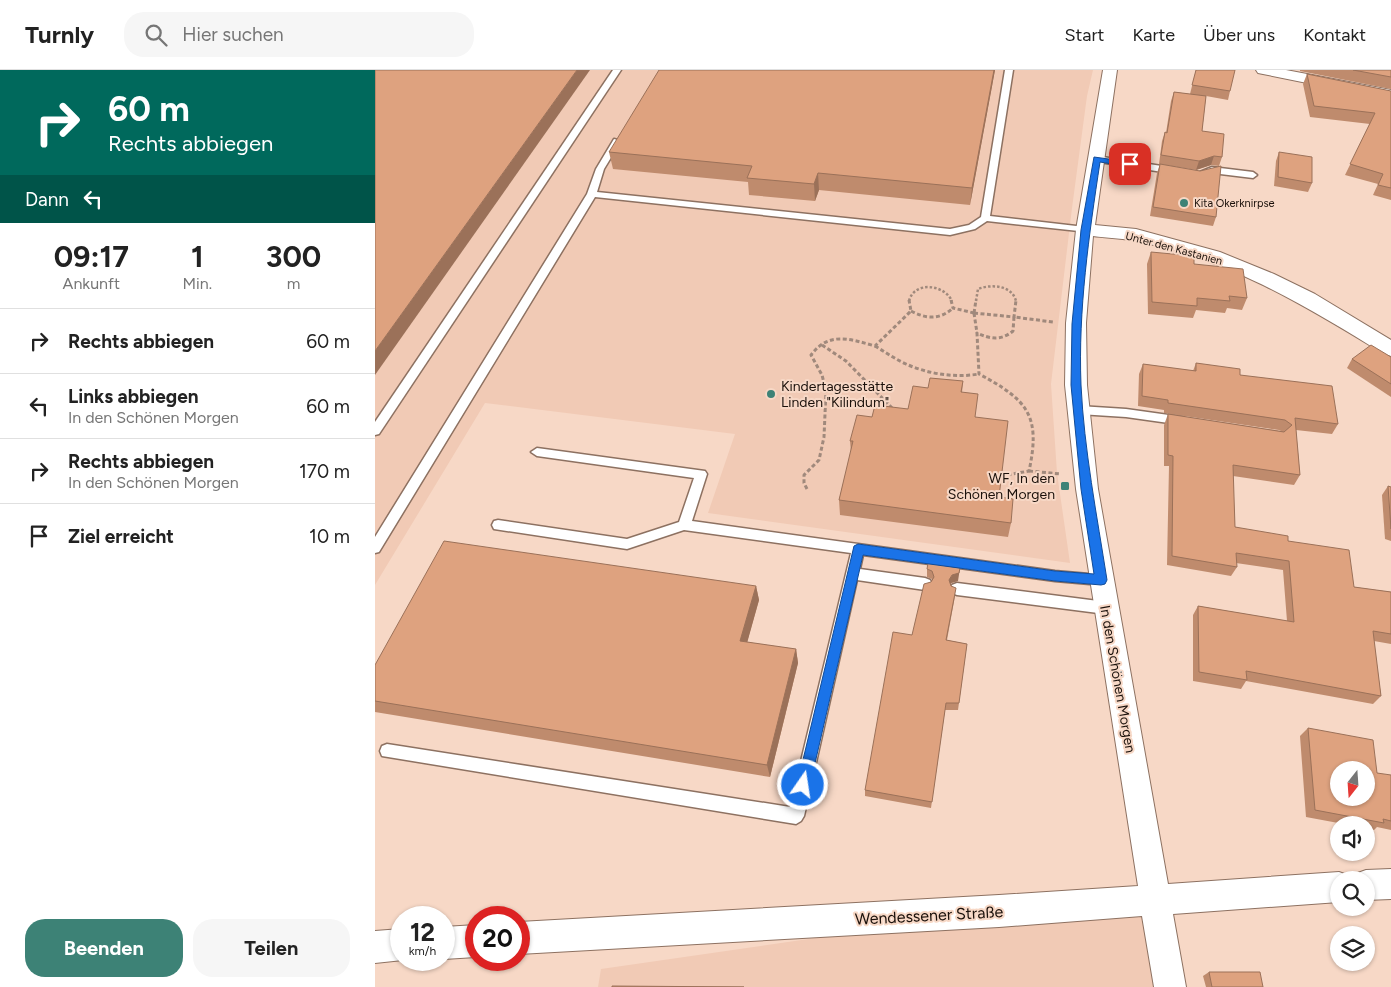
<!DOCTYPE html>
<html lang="de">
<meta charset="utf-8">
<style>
body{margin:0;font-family:Figtree,sans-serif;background:#f6f6f6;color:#222;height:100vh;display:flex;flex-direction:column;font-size:19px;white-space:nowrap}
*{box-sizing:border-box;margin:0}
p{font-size:16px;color:#767676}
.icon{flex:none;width:28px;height:28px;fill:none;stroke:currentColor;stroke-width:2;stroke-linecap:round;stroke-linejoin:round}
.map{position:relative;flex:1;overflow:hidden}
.side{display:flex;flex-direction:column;background:#fff;width:375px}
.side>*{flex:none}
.banner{background:#00695c;color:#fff;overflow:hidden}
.needle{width:32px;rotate:197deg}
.fabs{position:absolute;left:955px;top:691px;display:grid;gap:10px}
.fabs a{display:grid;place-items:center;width:45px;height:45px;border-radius:50%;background:#fff;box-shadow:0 1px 4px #0004;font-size:25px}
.speed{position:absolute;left:15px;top:836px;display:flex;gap:10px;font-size:25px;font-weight:700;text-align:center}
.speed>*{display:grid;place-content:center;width:65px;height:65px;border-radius:50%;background:#fff;box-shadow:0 1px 4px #0004;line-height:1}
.speed small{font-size:12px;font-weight:400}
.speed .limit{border:8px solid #d22;background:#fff;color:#111}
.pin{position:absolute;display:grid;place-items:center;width:42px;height:42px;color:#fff;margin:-21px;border-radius:10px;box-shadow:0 2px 8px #0006}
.me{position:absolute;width:55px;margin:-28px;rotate:13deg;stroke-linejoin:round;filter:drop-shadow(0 0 4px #0008)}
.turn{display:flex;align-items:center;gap:18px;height:105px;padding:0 25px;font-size:22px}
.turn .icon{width:65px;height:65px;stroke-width:2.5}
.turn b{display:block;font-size:35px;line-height:42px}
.then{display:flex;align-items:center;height:48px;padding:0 25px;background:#0003;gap:10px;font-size:19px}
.eta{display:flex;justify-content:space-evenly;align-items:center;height:85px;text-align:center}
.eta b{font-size:30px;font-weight:700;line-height:35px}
.button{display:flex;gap:10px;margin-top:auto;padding:10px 25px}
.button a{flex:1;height:58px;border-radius:20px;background:#3d8276;color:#fff;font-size:20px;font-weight:700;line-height:58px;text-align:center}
.button a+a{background:#f6f6f6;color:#222}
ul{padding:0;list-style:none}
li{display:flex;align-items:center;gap:15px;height:65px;padding:0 25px;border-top:1px solid #e0e0e0}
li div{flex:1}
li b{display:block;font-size:19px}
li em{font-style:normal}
header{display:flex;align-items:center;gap:30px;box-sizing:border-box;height:70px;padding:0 25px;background:#fff;border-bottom:1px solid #e0e0e0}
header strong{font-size:24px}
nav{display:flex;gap:28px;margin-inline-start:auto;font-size:18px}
.search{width:350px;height:45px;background:#f6f6f6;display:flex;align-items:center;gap:12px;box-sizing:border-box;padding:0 18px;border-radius:20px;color:#767676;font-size:19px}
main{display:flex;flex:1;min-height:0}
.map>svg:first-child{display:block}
.built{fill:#f1cab5}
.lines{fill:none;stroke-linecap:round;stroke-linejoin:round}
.lane-casing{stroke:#8d7161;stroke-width:3}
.street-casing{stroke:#8d7161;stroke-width:2}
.path-far1{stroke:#a0897c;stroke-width:2.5;stroke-dasharray:2.5 2;stroke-linecap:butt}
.path{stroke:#a0897c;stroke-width:3;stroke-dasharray:4 2.5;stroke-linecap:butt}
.lane{fill:#fff;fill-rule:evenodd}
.street{fill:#fff;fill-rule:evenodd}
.wall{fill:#bf8b6d}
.shaded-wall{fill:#9b7159}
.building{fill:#dea27f;stroke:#9b7159;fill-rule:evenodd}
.route{fill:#1a73e8;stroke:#114b97}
.poi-dot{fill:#3d8276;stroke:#f7d8c6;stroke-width:2}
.labels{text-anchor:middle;stroke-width:4;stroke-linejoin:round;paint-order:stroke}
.far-poi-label{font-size:11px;fill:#1b110b;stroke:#f7d8c6;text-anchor:start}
.far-street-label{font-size:11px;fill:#1b110b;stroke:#f7d8c6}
.poi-label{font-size:14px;fill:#1b110b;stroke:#f7d8c6;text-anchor:start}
.street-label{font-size:14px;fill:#1b110b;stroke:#f7d8c6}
.near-street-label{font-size:16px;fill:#1b110b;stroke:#f7d8c6}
</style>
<header>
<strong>Turnly</strong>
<div class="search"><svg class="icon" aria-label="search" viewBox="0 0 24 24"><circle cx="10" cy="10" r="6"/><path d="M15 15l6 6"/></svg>Hier suchen</div>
<nav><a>Start</a><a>Karte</a><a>Über uns</a><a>Kontakt</a></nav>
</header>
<main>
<section class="side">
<div class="banner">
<div class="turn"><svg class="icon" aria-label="right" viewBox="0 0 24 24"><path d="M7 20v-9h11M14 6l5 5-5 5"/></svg><div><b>60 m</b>Rechts abbiegen</div></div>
<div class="then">Dann<svg class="icon" aria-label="left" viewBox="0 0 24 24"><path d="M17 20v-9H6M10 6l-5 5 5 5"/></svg></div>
</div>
<div class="eta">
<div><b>09:17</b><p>Ankunft</p></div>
<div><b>1</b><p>Min.</p></div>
<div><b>300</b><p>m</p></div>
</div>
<ul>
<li><svg class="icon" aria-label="right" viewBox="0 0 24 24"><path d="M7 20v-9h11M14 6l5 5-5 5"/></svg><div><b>Rechts abbiegen</b></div><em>60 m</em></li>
<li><svg class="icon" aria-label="left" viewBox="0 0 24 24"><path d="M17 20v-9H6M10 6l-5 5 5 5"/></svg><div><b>Links abbiegen</b><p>In den Schönen Morgen</p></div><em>60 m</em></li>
<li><svg class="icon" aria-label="right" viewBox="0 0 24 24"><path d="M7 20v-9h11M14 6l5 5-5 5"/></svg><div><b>Rechts abbiegen</b><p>In den Schönen Morgen</p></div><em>170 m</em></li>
<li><svg class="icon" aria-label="arrive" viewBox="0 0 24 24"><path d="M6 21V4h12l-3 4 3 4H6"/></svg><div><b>Ziel erreicht</b></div><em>10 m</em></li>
</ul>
<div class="button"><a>Beenden</a><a>Teilen</a></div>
</section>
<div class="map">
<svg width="1016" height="917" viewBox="0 0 1016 917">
<rect width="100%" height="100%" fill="#f7d8c6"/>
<g class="built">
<polygon points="0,0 718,0 712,26 697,138 676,314 682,403 695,493 333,443 360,364 110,333 0,515"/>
<polygon points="716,828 781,830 795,917 223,917 226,899"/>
</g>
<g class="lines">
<g class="lane-casing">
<g id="lane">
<polygon points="238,0 246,0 4,364 0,365 0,352"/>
<polygon points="630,0 638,0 615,146 710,157 715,160 713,162 612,151 600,159 575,165 220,127 4,482 0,483 0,467 212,124 221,99 239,69 246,71 229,99 222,122 575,159 594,155 606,147"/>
<polygon points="721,86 800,98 804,101 800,104 718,91 717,89"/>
<polygon points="837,97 878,102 882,105 878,108 837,103 829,105 825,102"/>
<polygon points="704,336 751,339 808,347 814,351 808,355 751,347 704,344 698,340"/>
<polygon points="162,378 330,401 332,404 317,451 680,501 726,505 731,506 733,510 731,514 726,515 680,511 488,485 485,499 550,508 555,510 557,514 555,518 550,520 482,510 429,746 426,751 421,754 7,686 5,681 7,676 12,674 415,737 476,483 309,460 252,479 119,459 117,455 119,451 123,450 252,469 304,452 319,408 162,386 156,382"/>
<polygon points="582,513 731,532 736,534 738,538 736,542 731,544 582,525 577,523 575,519 577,515"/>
</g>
</g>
<g class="street-casing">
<g id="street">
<path d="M 728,0 L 742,0 L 720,155 L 761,159 L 845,182 L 899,204 L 940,224 L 1016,270 L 1016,286 L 1009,284 C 931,236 852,188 760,171 C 747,168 732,168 718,166 L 711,253 L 712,315 L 723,419 L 793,814 L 964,802 L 975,806 L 976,810 L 964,810 L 964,832 L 798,844 L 811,917 L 779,917 L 767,846 L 624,857 L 144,884 L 144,852 L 624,825 L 763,816 L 701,419 L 690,315 L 691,253 L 701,160 Z"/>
<polygon points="881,0 911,0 1016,20 1016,30 888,4 883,3"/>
<polygon points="1016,799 1016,829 991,830 991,810 978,810 980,804 991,800"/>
<polygon points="101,855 101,887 69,889 69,857"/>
<polygon points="26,859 26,890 28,890 0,893 0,861"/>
</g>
</g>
<g class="path-far1">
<path d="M 534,231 C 539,211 569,214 577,231"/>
<path d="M 601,231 L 603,219 C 616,214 637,215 641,231"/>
</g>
<g class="path">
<polyline points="576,230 578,238 599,243"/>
<path d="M 536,241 C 551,249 565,250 578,238"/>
<polyline points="599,243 639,247 641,230"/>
<polyline points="599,243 602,263"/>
<polyline points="599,243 601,230"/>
<polyline points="447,275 471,291 518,339"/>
<path d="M 500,276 C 510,282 520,289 531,294 C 553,304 580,308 604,304"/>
<polyline points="654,401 686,404"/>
<path d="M 626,406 L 654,401 C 666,346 653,330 604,304 L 602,263 C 615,269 626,271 638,261 L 639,247 L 678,252"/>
<path d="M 432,419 L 429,413 L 429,405 L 444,390 L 449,367 L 451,321 L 447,305 L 436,285 C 454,261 475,269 500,276 L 536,241 L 534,230"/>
</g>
<use href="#lane" class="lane"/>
<use href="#street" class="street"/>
</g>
<g class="wall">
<polygon points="620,0 595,135 444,120 440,131 374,125 373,112 238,99 234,82"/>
<polygon points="821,0 855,21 853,30 831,26 827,61 847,87 844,96 836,95 821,100 784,94 787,71 790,62 791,63 796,31 799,22 815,24"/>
<polygon points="925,0 1016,0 1016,19 925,1"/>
<polygon points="932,4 1016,21 1016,130 998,125 1003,114 970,105 995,54 935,47 928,14"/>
<polygon points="904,82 937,113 933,122 899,116 901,91"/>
<polygon points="785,94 825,101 841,147 838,156 775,146 782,103"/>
<polygon points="776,182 819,194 872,228 867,240 852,238 850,243 821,240 818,248 773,244 772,194"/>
<polygon points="1016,287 1016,327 972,298 977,289"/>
<polygon points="821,293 865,305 963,354 957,364 921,360 925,405 919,415 858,406 860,457 913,471 979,517 1016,522 1016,574 999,571 1006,626 998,634 871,611 866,619 818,611 818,545 823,536 912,551 908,500 861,493 862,497 856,506 792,495 794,396 789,396 789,355 793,344 906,361 904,360 789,343 789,340 763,336 764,304 768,294 818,301"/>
<polygon points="588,311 587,323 600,347 624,427 636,453 633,467 465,445 464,430 476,382 475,371 497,347 533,339 553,318"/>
<polygon points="1013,416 1016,417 1016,471 1010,469 1007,425"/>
<polygon points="552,499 583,511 576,513 576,514 580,526 572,570 592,574 583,640 570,640 556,738 490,726 490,720 537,565 557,511 557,509 552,507"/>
<polygon points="381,516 384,530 372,572 421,579 423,593 395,707 0,642 0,595"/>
<polygon points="933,658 1002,703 1016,708 1016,760 1002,757 999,760 991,758 991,755 974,755 931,747 925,666"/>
<polygon points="834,902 888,917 831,917 828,906"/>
</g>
<g class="shaded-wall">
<polygon points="202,0 215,0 0,305 0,281"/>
<polygon points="619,0 620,0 595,135 597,118"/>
<polygon points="839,86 836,95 821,100 824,91"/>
<polygon points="443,103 444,120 440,131 439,114"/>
<polygon points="585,498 583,511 576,513 573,518 574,510 577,505"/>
<polygon points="381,516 384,530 369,584 365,571"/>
<polygon points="421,579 423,593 395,707 392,695"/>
</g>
<g class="building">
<polygon points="0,0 202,0 0,281"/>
<polygon points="284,0 619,0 597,118 443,103 439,114 372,108 377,96 234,82"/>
<polygon points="821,0 860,0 855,21 817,15"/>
<polygon points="978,0 1016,0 1016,7"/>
<polygon points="932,4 1016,21 1016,118 1003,115 1008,104 975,94 1000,43 939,36"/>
<polygon points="799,22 831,26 827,61 849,64 847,87 839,86 824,91 786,85 790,62 792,63"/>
<polygon points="904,82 937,87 937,113 903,107"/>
<polygon points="785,94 825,101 846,96 841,147 778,137"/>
<polygon points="776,182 819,186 819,194 868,199 872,228 854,226 855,231 822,228 822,236 777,232"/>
<polygon points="996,275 1016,287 1016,314 977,289"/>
<polygon points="821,293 865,299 865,305 957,316 963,354 920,348 925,405 858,395 860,457 913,466 913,471 974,480 979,517 1016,522 1016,564 998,561 1006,626 871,601 872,610 824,602 823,536 919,552 914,491 861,483 862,497 797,486 798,386 793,385 793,344 909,362 917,355 910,350 793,333 793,330 767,326 768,294 821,301"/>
<polygon points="555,308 588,311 586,322 603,324 600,347 633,351 624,427 638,429 636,453 464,430 478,371 475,371 482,345 497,347 500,335 533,339 538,316 553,318"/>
<polygon points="1013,416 1016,417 1016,459"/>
<polygon points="69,471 381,516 365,571 421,579 392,695 0,631 0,595"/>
<polygon points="553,493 585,498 584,503 577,505 574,510 576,516 581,518 571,570 592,574 584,633 571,633 557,732 490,720 518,562 537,565 549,514 556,512 559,507 557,501 552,499"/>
<path d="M 933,658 L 998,670 L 1002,703 L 1016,705 L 1016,751 L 1008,749 L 1009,753 L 940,740 ZM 964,700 L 991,700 L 991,728 L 964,728 Z"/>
<polygon points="834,902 885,902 888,917 837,917"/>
<polygon points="237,916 369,917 237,917"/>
</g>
<path class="route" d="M 719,87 L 755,92 L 759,94 L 755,97 L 725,92 C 714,165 703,240 706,315 C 709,379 722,446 732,510 L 730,514 L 726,515 L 680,511 L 488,485 L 435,715 L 433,719 L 428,721 L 424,719 L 422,715 L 479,476 L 483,474 L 680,501 L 719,504 L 706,419 L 696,315 L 697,254 L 706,160 Z"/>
<g class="poi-dot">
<circle cx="809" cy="133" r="5"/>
<circle cx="396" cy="324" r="5"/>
<rect x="685" y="411" width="10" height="10" rx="2.5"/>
</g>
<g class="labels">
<g class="far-poi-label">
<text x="819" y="137">Kita Okerknirpse</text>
</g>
<g class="far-street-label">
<text transform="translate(799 178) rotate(15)" y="4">Unter den Kastanien</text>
</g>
<g class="poi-label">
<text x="406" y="321">Kindertagesstätte<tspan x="406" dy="16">Linden "Kilindum"</tspan></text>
<text x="680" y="413" text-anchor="end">WF, In den<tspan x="680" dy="16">Schönen Morgen</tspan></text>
</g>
<g class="street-label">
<text transform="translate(743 609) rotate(80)" y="5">In den Schönen Morgen</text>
</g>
<g class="near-street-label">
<text transform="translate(554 845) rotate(-3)" y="6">Wendessener Straße</text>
</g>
</g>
</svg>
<div class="fabs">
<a><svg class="needle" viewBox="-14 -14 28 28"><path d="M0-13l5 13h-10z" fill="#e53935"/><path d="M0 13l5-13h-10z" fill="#767676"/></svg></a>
<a><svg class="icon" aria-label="sound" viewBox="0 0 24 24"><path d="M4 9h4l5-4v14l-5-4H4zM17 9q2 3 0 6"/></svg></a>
<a><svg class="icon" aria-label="search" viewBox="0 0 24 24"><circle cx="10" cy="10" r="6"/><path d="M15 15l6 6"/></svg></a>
<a><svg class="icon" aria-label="layers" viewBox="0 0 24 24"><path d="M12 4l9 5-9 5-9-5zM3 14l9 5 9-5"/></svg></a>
</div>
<div class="speed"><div>12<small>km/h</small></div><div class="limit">20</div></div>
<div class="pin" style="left:755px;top:94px;background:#d93025"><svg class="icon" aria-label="arrive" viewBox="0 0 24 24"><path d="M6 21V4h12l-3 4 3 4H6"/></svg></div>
<svg class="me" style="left:428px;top:715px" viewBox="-20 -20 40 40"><circle r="17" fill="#1a73e8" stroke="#fff" stroke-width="3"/><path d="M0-11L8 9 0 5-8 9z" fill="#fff"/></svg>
</div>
</main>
